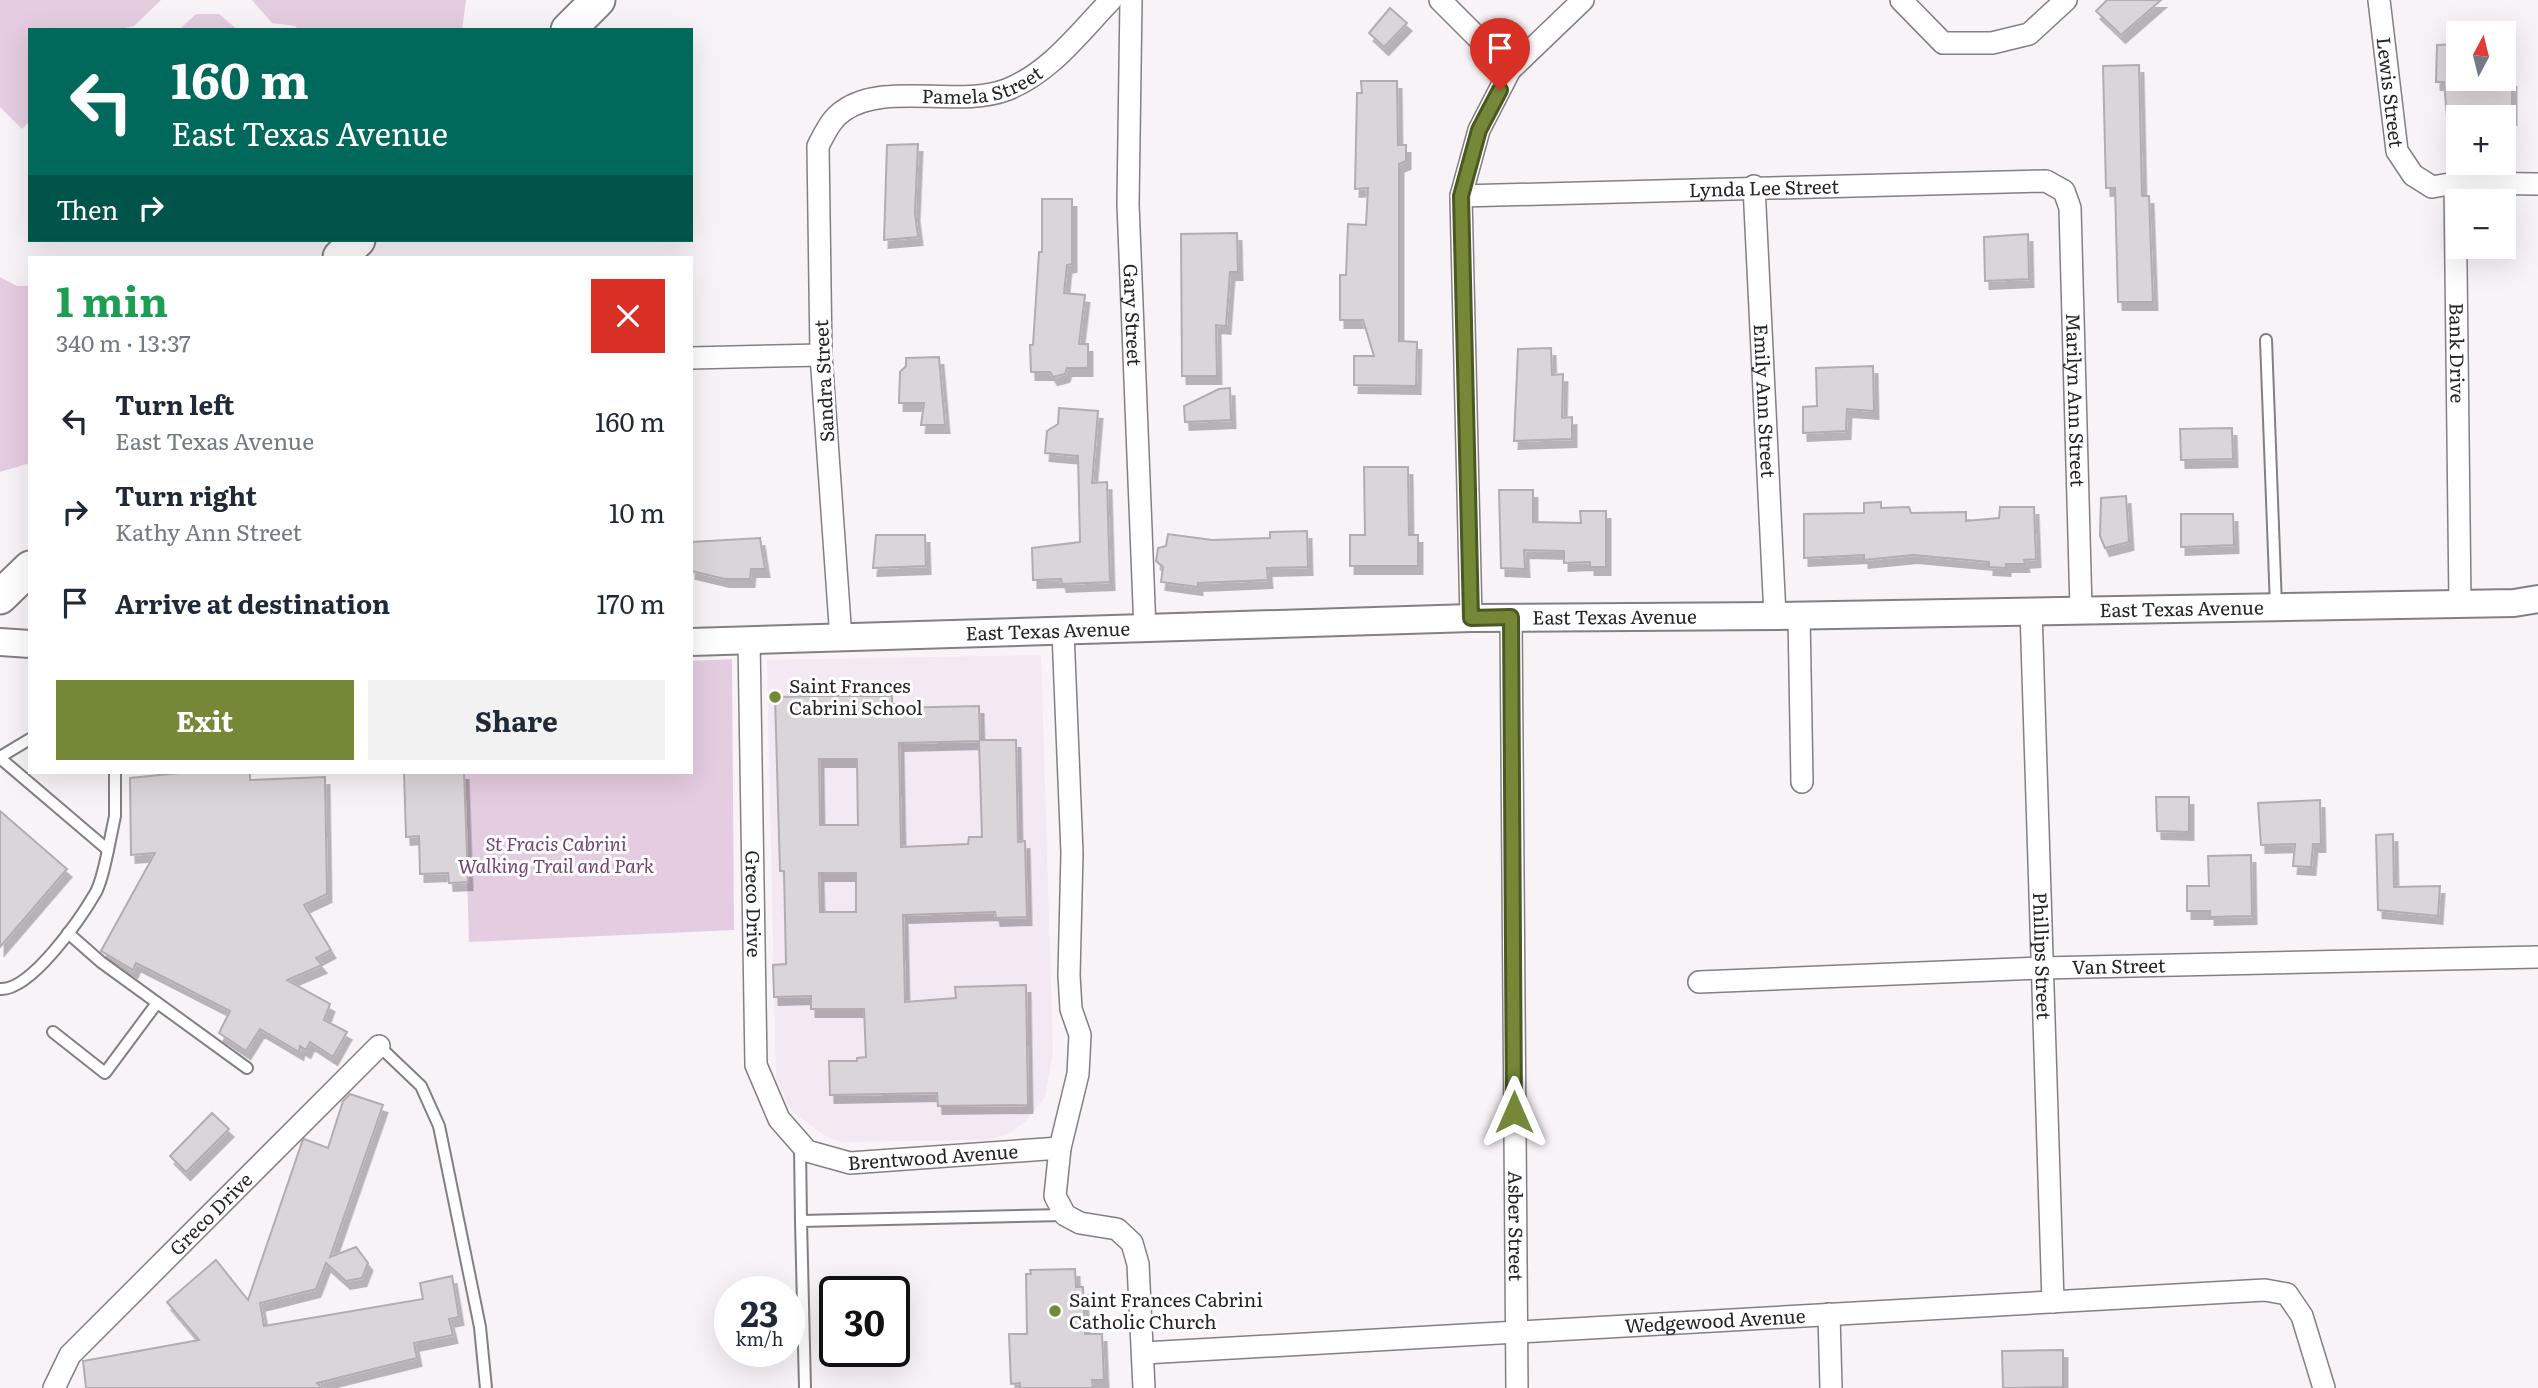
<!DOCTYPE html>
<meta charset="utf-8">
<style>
body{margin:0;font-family:Literata,serif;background:#f2f2f3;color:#1f2937;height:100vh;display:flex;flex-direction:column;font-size:26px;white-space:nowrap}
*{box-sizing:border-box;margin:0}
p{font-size:23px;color:#747a83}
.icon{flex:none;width:38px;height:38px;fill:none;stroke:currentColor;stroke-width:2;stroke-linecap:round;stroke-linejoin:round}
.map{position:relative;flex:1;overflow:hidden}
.panel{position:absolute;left:28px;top:256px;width:665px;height:518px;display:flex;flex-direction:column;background:#fff;border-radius:0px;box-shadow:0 7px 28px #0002}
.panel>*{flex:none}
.banner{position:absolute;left:28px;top:28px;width:665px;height:214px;border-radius:0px;box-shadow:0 7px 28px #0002;background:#00695c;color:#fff;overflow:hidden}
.needle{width:46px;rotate:7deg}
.fabs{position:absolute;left:2446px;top:21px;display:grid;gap:14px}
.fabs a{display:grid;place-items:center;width:70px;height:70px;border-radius:0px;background:#fff;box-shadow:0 7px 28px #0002;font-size:35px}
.speed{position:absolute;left:714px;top:1276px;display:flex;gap:14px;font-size:35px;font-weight:700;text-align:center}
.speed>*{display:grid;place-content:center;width:91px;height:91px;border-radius:50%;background:#fff;box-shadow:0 7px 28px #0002;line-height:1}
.speed small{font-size:18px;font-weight:400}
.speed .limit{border:4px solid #111;border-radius:10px;background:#fff;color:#111}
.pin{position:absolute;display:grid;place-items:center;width:60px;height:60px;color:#fff;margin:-72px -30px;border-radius:50% 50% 50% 0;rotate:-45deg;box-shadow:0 0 7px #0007}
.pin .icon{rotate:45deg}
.me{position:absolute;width:77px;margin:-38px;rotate:0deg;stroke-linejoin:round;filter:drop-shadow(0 0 5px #0008)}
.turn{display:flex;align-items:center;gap:24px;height:147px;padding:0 28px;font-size:32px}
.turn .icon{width:91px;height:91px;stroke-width:2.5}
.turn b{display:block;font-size:49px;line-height:60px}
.then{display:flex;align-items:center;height:66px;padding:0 28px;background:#0003;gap:14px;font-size:26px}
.round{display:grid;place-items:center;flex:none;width:74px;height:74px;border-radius:0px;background:#f2f2f3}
.headline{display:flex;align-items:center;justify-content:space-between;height:119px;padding:0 28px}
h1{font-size:42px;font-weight:700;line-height:52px;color:#1e9e55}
.action{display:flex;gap:14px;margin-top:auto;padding:14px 28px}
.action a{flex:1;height:80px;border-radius:0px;background:#748838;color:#fff;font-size:28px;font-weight:700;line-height:80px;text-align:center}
.action a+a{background:#f2f2f3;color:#1f2937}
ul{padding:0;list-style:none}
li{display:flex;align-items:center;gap:21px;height:91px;padding:0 28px}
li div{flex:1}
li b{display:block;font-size:26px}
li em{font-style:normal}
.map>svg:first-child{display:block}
.built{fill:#f4e8f2}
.green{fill:#e5cde1}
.building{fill:#dad5d9;stroke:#b1adb0;stroke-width:2;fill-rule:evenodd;filter:url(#shadow)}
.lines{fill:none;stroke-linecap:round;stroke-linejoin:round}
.service-casing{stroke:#837f82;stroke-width:14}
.minor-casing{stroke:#837f82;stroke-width:24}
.tertiary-casing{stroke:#837f82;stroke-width:30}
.primary-casing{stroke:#837f82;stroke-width:37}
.service{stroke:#fff;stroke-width:10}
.minor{stroke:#fff;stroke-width:21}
.tertiary{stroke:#fff;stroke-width:26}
.primary{stroke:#fff;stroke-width:33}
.route-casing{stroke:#4b5824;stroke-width:18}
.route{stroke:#748838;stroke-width:12}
.poi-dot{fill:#748838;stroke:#fff;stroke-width:2.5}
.labels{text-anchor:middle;stroke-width:6;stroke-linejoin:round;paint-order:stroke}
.street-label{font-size:19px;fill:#262426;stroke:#fff}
.poi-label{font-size:19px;fill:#262426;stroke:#fff;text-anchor:start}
.park-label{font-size:19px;font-style:italic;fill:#74426e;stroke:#fff}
</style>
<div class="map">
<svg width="2538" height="1388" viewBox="0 0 2538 1388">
<defs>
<filter id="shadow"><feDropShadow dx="4.5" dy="8" stdDeviation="0" flood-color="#0004"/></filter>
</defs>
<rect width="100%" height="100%" fill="#f8f3f7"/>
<polygon class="built" points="1041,655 1053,1052 1045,1097 1026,1121 1010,1133 986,1140 842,1142 829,1138 796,1115 787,1104 776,1077 767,660"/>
<g class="green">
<polygon points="0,0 161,0 134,26 115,30 30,30 30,121 22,129 0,107"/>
<polygon points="252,0 466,0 462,30 299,30 295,26 272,23"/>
<polygon points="196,14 219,14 238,30 179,30"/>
<polygon points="0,277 17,286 30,286 30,463 0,472"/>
<polygon points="732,659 734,930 469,942 464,772 691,772 691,661"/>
</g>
<g class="building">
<polygon points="2107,0 2161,0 2121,35 2096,11"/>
<polygon points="1390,8 1407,23 1384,47 1369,33"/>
<polygon points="2459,44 2459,79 2512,79 2512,117 2447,117 2444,82 2436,82 2437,45"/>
<polygon points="2139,65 2142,196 2149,196 2153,302 2118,302 2115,188 2106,188 2103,66"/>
<polygon points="1361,81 1397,81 1398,145 1406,145 1406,161 1399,164 1399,341 1417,342 1416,386 1354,385 1354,356 1374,356 1363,320 1340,320 1340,275 1346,275 1348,224 1366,225 1368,188 1355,189 1357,93 1362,93"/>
<polygon points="918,144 915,213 918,237 884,240 887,145"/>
<polygon points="1042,199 1072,199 1072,264 1067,265 1064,293 1085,295 1079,344 1088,344 1088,368 1067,368 1065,374 1053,377 1050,372 1031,372 1030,345 1033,345 1039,252 1042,252"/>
<polygon points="1237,233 1238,272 1230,272 1226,326 1216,325 1217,376 1182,376 1181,234"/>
<polygon points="2028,234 2029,279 1985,281 1984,237"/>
<polygon points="1551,348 1552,375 1563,374 1562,418 1572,417 1572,439 1514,441 1518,349"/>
<polygon points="939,357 945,425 921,425 924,403 899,403 900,372 906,366 906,358"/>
<polygon points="1873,366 1874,411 1847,409 1846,431 1803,433 1803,407 1817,406 1816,368"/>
<polygon points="1230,388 1231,420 1185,422 1184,406 1219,389"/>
<polygon points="1059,408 1098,411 1092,483 1107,482 1110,582 1062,584 1061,579 1033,580 1032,548 1080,542 1078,456 1045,453 1047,431 1058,424"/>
<polygon points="2232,428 2233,459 2181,460 2180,429"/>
<polygon points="1364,467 1408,467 1409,535 1418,535 1418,566 1350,566 1350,535 1365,535"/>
<polygon points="1499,490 1533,490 1533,522 1581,523 1580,511 1606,511 1606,567 1590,567 1590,562 1564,563 1564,551 1524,550 1525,569 1501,568"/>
<polygon points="2126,496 2129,542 2105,548 2100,536 2101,498"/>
<polygon points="1881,502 1881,508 1909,507 1911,513 1966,512 1966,521 1999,518 2000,507 2034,507 2036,559 2024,560 2025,564 2006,564 2006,568 1989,567 1989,562 1913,555 1864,560 1864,555 1804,558 1804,514 1864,513 1864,503"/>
<polygon points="2181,514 2233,514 2234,545 2181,547"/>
<polygon points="1307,531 1308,567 1267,568 1268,580 1198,583 1198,587 1161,582 1163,567 1156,561 1158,548 1166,546 1168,534 1212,540 1270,538 1270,532"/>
<polygon points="876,535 925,535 926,566 873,568"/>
<polygon points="760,538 765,569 751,569 750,579 725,579 691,571 691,542"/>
<path d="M 814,696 L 892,696 L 892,708 L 979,706 L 980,740 L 1016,740 L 1018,842 L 1025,841 L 1027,917 L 996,918 L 995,912 L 903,915 L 905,1002 L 956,998 L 955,987 L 1026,985 L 1028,1105 L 938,1106 L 937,1093 L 830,1095 L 829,1061 L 857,1061 L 857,1058 L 866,1057 L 864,1009 L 811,1009 L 811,996 L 774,997 L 773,965 L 786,964 L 784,871 L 780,871 L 775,697 ZM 979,741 L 982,837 L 969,837 L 968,844 L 901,847 L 899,743 ZM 819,759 L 857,759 L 858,825 L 820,825 ZM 819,873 L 856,873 L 856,912 L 820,912 Z"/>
<polygon points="190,772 250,772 250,780 325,777 327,894 304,905 331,950 316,958 322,965 287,980 330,1004 324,1020 347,1032 333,1057 310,1042 306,1050 300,1046 299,1052 260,1029 246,1051 219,1033 230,1011 136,963 133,970 101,951 155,853 131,855 130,778"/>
<polygon points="404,772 464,772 468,882 449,883 448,873 420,874 419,836 406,837"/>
<polygon points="2156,797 2189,797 2189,832 2157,831"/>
<polygon points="2320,800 2321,844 2313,844 2311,867 2293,866 2295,844 2261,845 2258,803"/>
<polygon points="0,811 67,869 0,947"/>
<polygon points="2393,834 2394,887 2440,886 2438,916 2378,910 2376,835"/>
<polygon points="2251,855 2252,916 2210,917 2210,911 2187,911 2187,886 2209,886 2208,856"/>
<polygon points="350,1094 383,1105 330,1257 356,1247 368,1263 362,1278 346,1281 326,1263 316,1289 260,1303 264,1326 423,1299 420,1283 452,1276 459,1317 449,1319 453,1335 414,1343 417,1358 317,1383 322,1388 86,1388 83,1361 199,1340 167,1302 216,1260 248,1300 302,1142 304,1139 328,1148 343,1101"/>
<polygon points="212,1113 229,1129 186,1172 170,1156"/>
<polygon points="1075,1269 1076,1287 1083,1287 1085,1334 1102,1334 1104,1380 1092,1380 1093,1388 1020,1388 1020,1383 1011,1384 1009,1334 1027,1334 1026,1274 1031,1274 1030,1270"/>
<polygon points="2063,1350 2063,1387 2003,1388 2002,1351"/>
</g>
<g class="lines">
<g class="service-casing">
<g id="service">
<polyline points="2266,340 2276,606"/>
<polyline points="0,757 30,739"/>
<polyline points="0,758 108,850 115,816 115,772"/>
<polyline points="68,933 101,962 247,1068"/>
<path d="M 0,989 C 31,991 81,918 96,892 C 102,880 105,864 108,850"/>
<polyline points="53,1032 105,1073 157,1003"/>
<polyline points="379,1046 421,1086 439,1126 480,1327 486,1388"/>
<polyline points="800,1147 801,1221"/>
<polyline points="805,1388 801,1221 1065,1215"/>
</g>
</g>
<g class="minor-casing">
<g id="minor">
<path id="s1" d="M 1131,0 L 1128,204 L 1145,630"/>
<polyline points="1440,0 1510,70"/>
<polyline points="1901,0 1943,43 1992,43 2029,34 2066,0"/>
<path id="s2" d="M 2379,0 L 2397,151 L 2413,175 L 2432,187 L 2455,183 L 2538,184"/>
<path id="s3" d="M 2455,183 L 2460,604"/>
<path id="s4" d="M 1754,186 L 1775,616"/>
<path id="s5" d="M 1461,196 L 2046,181 L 2064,191 L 2070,208 L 2081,609"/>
<polyline points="691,358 821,355"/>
<path id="s6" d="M 2031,610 L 2053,1302"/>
<polyline points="1799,615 1802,782"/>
<path id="s7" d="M 1511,617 L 1517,1388"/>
<polyline points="1471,618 1461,196 1479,130 1510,70 1583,0"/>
<polyline points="1063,632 1072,853 1069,975 1071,1009 1080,1035 1078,1074 1060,1148 1055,1196 1065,1215 1080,1223 1117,1229 1132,1243 1138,1264 1144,1388"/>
<path id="s8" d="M 841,639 L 821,355 L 818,146 C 825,133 831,119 843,111 C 884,81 958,108 1006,90 C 1050,73 1079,33 1111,0"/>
<path id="s9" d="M 749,640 L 756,1065 L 779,1119 L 807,1151 L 850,1163 L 1060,1148"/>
<path id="s10" d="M 1699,982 L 2042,968 L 2538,957"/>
<polyline points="1829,1314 1831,1388"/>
<path id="s11" d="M 1144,1353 L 2265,1290 L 2287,1294 L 2302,1316 L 2324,1388"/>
<path id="s12" d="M 54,1388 L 70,1355 L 379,1046"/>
</g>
</g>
<g class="tertiary-casing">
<g id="tertiary">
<polyline points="0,642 30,644"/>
<path id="s13" d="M 691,642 L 1471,618 L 1775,616 L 2514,603 L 2538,599"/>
</g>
</g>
<g class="primary-casing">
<g id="primary">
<polyline points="568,30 598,0"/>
<polyline points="340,257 358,240"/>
<polyline points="0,597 30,568"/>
</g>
</g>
<use href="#service" class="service"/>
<use href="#minor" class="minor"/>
<use href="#tertiary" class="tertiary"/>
<use href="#primary" class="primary"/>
</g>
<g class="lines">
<g class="route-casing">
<polyline id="route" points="1500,90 1479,130 1461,196 1471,618 1511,617 1514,1112"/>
</g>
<use href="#route" class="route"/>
</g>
<g class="poi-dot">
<circle cx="775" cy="697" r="7"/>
<circle cx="1055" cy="1311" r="7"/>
</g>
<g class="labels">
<g class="street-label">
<text dy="7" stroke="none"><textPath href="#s8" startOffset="681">Pamela Street</textPath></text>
<text dy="7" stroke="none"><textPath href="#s2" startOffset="93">Lewis Street</textPath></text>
<text dy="7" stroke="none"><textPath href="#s5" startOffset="303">Lynda Lee Street</textPath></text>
<text dy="7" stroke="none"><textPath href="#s1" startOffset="315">Gary Street</textPath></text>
<text dy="7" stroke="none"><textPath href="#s3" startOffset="170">Bank Drive</textPath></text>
<text transform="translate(824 381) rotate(-93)" y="7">Sandra Street</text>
<text dy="7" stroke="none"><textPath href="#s5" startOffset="816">Marilyn Ann Street</textPath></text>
<text dy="7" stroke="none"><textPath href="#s4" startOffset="215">Emily Ann Street</textPath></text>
<text dy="7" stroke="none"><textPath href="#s13" startOffset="1491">East Texas Avenue</textPath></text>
<text dy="7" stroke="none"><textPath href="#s13" startOffset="924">East Texas Avenue</textPath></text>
<text dy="7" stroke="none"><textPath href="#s13" startOffset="357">East Texas Avenue</textPath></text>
<text dy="7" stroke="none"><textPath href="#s9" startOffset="264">Greco Drive</textPath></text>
<text dy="7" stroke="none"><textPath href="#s6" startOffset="346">Phillips Street</textPath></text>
<text dy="7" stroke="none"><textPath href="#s10" startOffset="420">Van Street</textPath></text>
<text dy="7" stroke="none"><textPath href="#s9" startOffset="654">Brentwood Avenue</textPath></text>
<text dy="7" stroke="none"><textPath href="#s12" startOffset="236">Greco Drive</textPath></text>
<text dy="7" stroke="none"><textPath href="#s7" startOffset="609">Asber Street</textPath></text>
<text dy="7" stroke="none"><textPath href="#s11" startOffset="572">Wedgewood Avenue</textPath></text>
</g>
<g class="poi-label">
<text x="789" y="693">Saint Frances<tspan x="789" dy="22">Cabrini School</tspan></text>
<text x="1069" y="1307">Saint Frances Cabrini<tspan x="1069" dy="22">Catholic Church</tspan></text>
</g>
<g class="park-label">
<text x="556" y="851">St Fracis Cabrini<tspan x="556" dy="22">Walking Trail and Park</tspan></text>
</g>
</g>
</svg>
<div class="fabs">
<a><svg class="needle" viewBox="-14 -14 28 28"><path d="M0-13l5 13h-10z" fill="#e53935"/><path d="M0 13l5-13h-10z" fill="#747a83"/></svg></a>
<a>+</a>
<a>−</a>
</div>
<div class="speed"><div>23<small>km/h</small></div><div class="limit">30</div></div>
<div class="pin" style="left:1500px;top:90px;background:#d93025"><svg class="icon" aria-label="arrive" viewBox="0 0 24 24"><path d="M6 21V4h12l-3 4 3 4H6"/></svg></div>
<svg class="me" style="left:1514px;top:1112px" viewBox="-20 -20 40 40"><path d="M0-17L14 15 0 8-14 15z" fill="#748838" stroke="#fff" stroke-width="4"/></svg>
<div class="banner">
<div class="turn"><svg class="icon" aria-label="left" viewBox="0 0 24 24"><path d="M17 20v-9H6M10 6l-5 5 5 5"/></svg><div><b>160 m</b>East Texas Avenue</div></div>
<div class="then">Then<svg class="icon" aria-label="right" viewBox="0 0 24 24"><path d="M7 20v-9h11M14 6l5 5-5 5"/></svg></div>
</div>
<section class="panel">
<div class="headline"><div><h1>1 min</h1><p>340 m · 13:37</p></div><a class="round" style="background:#d93025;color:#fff"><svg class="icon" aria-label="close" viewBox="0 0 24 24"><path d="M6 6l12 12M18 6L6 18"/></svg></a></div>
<ul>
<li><svg class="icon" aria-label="left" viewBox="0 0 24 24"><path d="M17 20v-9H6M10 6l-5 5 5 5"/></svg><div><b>Turn left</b><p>East Texas Avenue</p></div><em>160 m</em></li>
<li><svg class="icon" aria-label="right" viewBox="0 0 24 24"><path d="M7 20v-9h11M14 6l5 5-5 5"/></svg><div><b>Turn right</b><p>Kathy Ann Street</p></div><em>10 m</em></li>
<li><svg class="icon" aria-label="arrive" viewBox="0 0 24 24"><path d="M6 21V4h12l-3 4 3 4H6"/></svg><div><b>Arrive at destination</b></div><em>170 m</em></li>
</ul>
<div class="action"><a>Exit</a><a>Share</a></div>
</section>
</div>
